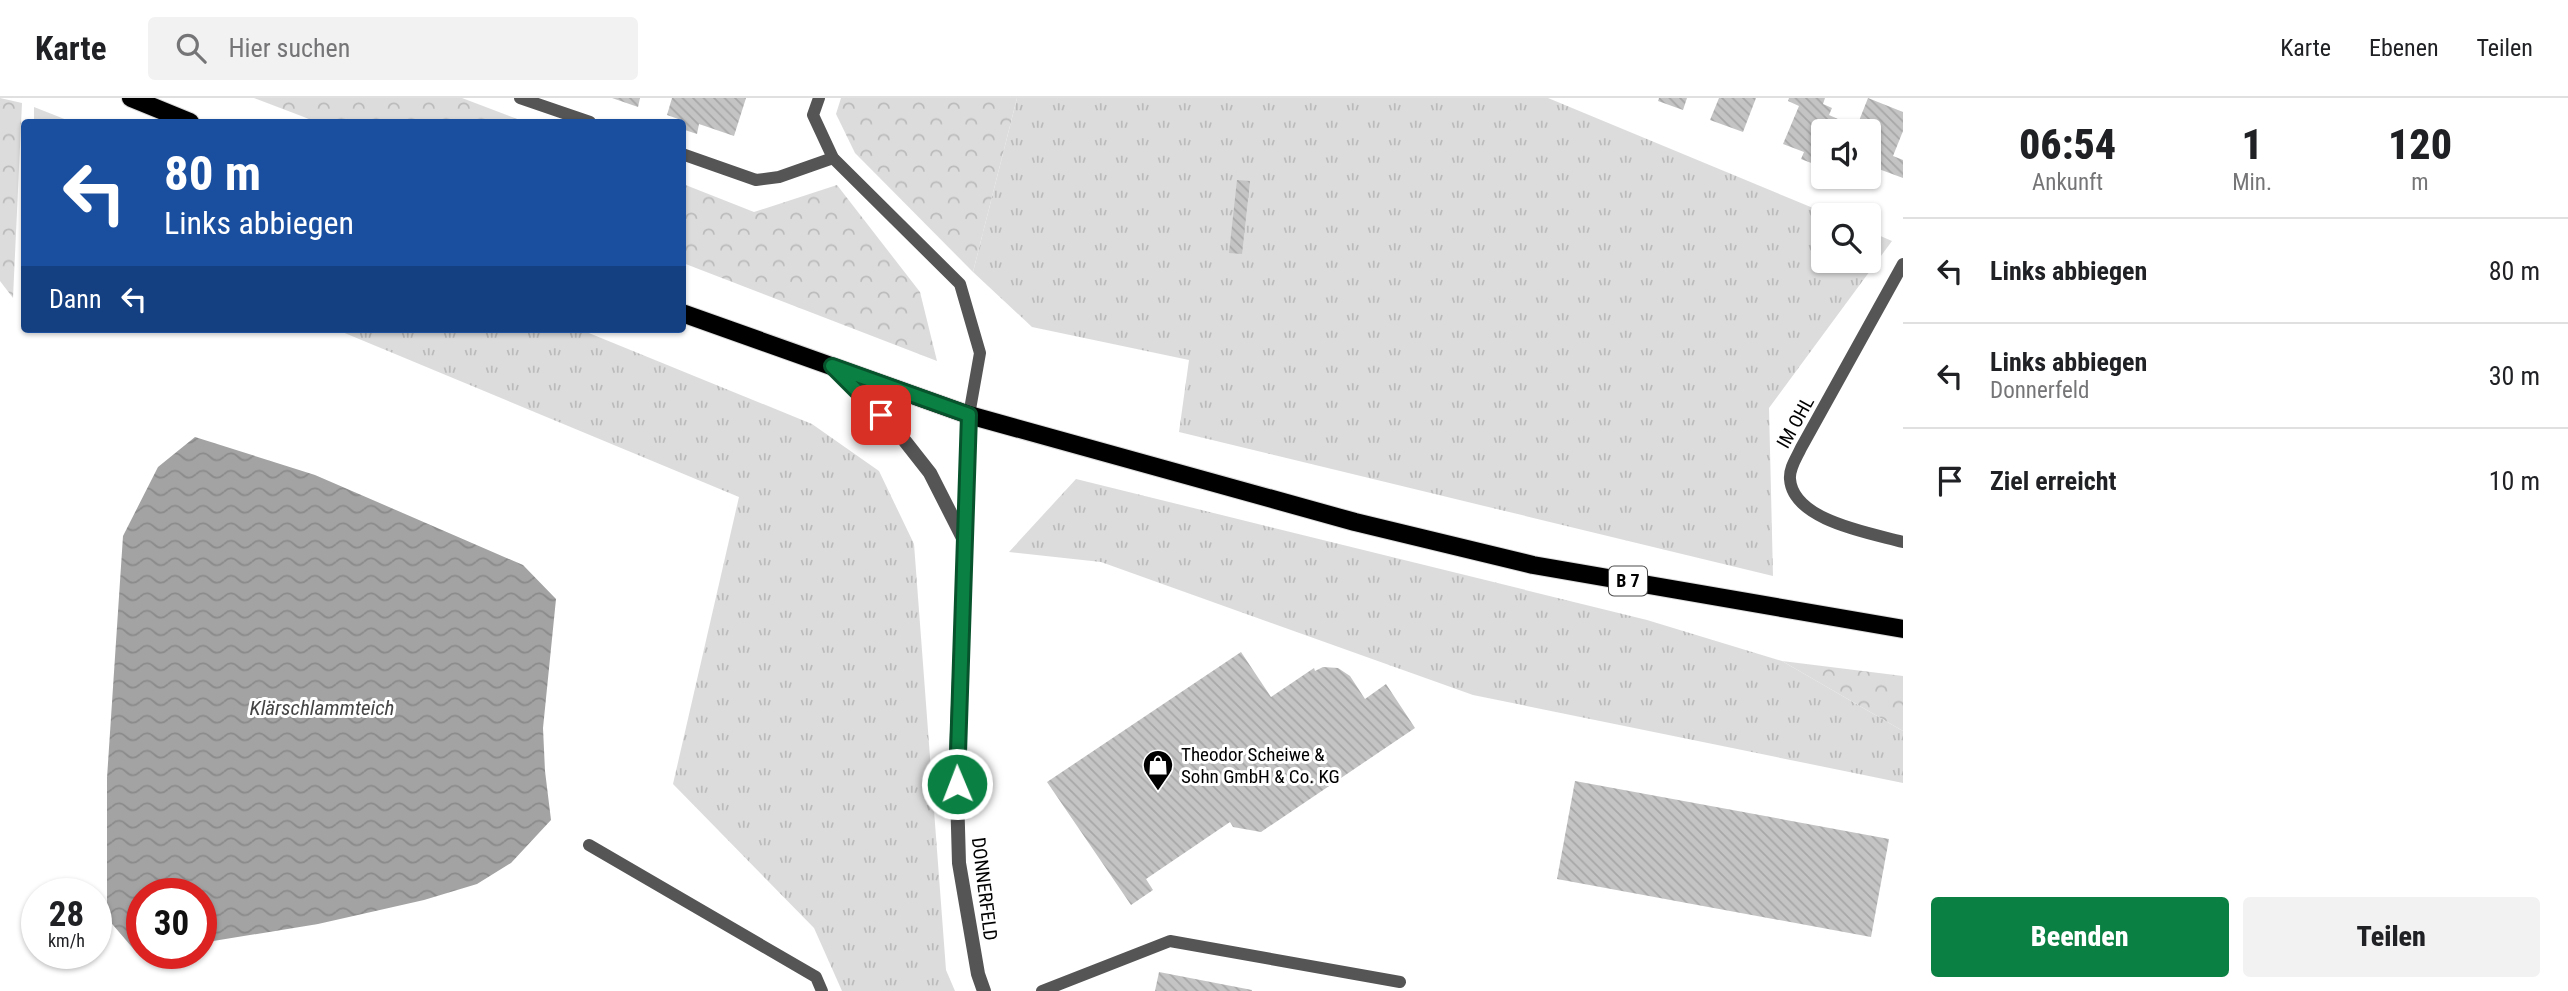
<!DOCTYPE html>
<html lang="de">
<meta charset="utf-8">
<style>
body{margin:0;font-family:"Roboto Condensed",sans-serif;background:#f2f2f2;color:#202124;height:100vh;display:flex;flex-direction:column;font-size:26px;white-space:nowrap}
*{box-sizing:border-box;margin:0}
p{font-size:23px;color:#757577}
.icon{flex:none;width:38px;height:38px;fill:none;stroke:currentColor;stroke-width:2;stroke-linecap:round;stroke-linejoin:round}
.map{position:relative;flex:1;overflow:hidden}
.panel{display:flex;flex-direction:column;background:#fff;width:665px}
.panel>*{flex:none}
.guide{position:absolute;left:21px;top:21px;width:665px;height:214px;border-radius:7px;box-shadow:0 2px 5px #0004;background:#1a4fa0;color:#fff;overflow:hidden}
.tools{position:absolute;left:1811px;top:21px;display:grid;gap:14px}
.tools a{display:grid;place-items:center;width:70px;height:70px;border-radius:7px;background:#fff;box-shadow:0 2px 5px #0004;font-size:35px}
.speed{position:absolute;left:21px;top:780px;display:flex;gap:14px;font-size:35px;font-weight:700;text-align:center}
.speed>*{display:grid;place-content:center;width:91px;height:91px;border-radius:50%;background:#fff;box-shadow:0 2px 5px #0004;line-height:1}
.speed small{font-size:18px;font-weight:400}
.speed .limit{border:10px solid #d22;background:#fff;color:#111}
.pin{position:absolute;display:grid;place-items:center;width:60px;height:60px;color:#fff;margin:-30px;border-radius:14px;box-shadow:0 4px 10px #0006}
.me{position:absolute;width:77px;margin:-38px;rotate:359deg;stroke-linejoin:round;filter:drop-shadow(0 0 5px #0008)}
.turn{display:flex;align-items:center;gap:24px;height:147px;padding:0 28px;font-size:32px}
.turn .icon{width:91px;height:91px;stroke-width:2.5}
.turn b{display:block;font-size:49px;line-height:60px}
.then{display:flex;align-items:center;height:66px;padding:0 28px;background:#0003;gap:14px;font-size:26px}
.eta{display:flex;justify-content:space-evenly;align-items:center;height:119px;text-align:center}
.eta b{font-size:42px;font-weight:800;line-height:49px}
.primary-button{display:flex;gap:14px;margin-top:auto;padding:14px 28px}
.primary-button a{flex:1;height:80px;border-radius:7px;background:#0b8043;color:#fff;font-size:28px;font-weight:800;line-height:80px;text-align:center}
.primary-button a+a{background:#f2f2f2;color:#202124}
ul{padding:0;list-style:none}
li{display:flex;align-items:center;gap:21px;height:105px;padding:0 28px;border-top:2px solid #e0e0e0}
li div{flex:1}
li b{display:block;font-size:26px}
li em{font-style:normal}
header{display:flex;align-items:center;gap:42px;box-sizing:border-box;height:98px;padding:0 35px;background:#fff;border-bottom:2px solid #e0e0e0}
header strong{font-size:33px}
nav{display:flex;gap:38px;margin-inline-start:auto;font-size:24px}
.search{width:490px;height:63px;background:#f2f2f2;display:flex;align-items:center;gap:18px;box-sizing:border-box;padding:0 24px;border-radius:7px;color:#757577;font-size:26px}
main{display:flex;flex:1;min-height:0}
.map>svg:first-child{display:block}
.grass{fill:url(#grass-tufts)}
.forest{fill:url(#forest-crowns)}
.water{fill:url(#water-waves)}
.building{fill:url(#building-back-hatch)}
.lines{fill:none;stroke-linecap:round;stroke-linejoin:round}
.primary-casing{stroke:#dbdbdb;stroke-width:20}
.lane{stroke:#555;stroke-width:12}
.street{stroke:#555;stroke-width:14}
.primary{stroke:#000;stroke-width:18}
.route-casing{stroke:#07532c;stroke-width:18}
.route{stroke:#0b8043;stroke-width:12}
.labels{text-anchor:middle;stroke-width:6;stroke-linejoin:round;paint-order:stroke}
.shield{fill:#fff;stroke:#4c4c4c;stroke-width:2}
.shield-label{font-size:18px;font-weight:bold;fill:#000}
.street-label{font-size:19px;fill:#000;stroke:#fff}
.poi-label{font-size:19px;fill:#000;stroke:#fff;text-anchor:start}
.water-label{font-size:21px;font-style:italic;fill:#444;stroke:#fff}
</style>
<header>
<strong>Karte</strong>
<div class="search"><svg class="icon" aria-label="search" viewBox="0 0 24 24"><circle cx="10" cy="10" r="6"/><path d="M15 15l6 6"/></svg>Hier suchen</div>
<nav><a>Karte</a><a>Ebenen</a><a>Teilen</a></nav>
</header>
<main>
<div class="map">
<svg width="1903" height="893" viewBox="0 0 1903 893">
<defs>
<pattern id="grass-tufts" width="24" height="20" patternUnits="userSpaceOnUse" patternTransform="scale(1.75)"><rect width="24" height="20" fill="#dcdcdc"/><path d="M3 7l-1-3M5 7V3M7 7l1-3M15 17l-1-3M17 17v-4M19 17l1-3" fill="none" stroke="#bbb"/></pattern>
<pattern id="forest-crowns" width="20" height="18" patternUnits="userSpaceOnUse" patternTransform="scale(1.75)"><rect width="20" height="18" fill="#dcdcdc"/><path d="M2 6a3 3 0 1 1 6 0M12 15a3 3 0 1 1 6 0" fill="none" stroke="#bbb"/></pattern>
<pattern id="water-waves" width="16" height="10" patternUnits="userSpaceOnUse" patternTransform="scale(1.75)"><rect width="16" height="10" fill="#a3a3a3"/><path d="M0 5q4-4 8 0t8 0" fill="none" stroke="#8b8b8b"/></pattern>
<pattern id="building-back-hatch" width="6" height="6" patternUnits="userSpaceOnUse" patternTransform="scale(1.75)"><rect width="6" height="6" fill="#c4c4c4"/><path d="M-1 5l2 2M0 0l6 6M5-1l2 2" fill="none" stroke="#a7a7a7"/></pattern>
</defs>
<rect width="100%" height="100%" fill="#fff"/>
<g class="grass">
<polygon points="1017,0 1548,0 1830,117 1824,117 1824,163 1869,163 1869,133 1892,143 1769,310 1773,478 1179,334 1189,262 1032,229 973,174"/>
<polygon points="34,9 72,24 34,24"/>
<polygon points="335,231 579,231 812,326 879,373 914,446 946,872 955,893 842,893 814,830 673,686 739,399"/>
<polygon points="1076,381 1647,522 1782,563 1903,633 1903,685 1473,597 1101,464 1009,454"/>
</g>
<g class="forest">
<polygon points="0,0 22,5 13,200 0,183"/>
<polygon points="254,0 462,0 525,24 317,24"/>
<polygon points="841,0 1017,0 973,174 855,55 836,16"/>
<polygon points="683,86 754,114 837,87 920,194 937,263 683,165"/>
<polygon points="1782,563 1903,578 1903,633"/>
</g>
<polygon class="water" points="195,339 315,377 523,467 556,501 543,630 545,673 551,722 511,765 477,786 424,802 318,826 201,845 201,796 142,796 142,854 137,855 107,820 107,680 123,438 158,369"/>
<g class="building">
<polygon points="612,0 640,0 638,9"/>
<polygon points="672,0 746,0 734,38 699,26 697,36 682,31 684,23 667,17"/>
<polygon points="1659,0 1687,0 1683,12 1658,3"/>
<polygon points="1719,0 1756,0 1743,34 1710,22"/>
<polygon points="1789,0 1825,0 1823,6 1832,10 1829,17 1840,22 1836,33 1824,33 1824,61 1819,68 1801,61 1804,54 1783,46 1799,8 1788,3"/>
<polygon points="1868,0 1903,14 1903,33 1893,58 1903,62 1903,80 1876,70 1871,83 1860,79 1869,79 1869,33 1855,33"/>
<polygon points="1237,82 1250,83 1242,156 1229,155"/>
<polygon points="1241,554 1271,599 1314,570 1315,573 1323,569 1338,570 1350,578 1365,601 1386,586 1415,630 1261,734 1233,729 1230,724 1146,781 1153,792 1131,807 1047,684"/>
<polygon points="1575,683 1889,741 1871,839 1557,781"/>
<polygon points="1159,874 1252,892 1252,893 1155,893"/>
</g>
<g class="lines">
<g class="primary-casing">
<g id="primary">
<polyline points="131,0 190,24"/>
<polyline points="682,215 969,317 1355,424 1533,467 1903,531"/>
</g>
</g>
<g class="lane">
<polyline points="520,0 590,24"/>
<polyline points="819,0 813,17 833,60 960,186 980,255 969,317"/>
<polyline points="682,56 756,82 779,79 833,60"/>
<path d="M 1903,166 L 1801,350 C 1797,359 1789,370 1790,381 C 1793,423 1871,435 1903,444"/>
<polyline points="589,747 816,879 822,893"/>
<polyline points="1042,893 1170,843 1400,884"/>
</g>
<g class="street">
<polyline points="833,269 897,333 930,375 962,438"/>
<polyline points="969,317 956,659 959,765 978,876 984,893"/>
</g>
<use href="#primary" class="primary"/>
</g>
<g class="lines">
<g class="route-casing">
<polyline id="route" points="881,317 832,268 969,317 957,686"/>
</g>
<use href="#route" class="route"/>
</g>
<defs>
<g id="shop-pin" transform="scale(1.575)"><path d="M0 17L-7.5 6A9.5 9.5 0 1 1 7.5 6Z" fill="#000" stroke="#fff"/><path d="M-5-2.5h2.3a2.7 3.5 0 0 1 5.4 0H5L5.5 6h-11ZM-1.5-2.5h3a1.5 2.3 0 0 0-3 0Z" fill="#fff"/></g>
</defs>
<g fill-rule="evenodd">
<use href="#shop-pin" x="1158" y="667"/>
</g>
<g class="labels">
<rect class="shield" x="1609" y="468.5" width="38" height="29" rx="5"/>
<g class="shield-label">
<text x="1628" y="489">B 7</text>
</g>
<g class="street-label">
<text transform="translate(1795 324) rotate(-61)" y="7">IM OHL</text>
<text transform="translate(985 791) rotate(83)" y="7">DONNERFELD</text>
</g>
<g class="poi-label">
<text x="1181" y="663">Theodor Scheiwe &amp;<tspan x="1181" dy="22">Sohn GmbH &amp; Co. KG</tspan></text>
</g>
<g class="water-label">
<text x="322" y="617">Klärschlammteich</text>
</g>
</g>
</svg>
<div class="tools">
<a><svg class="icon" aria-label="sound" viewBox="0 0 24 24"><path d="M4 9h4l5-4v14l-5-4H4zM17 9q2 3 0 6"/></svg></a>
<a><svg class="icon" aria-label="search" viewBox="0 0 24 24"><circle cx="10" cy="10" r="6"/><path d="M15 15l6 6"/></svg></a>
</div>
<div class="speed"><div>28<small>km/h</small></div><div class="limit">30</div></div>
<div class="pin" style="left:881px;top:317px;background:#d93025"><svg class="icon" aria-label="arrive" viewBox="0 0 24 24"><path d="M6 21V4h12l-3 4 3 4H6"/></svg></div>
<svg class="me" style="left:957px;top:686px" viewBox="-20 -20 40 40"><circle r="17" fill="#0b8043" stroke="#fff" stroke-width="3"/><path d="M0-11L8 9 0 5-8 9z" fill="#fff"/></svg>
<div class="guide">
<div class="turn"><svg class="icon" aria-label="left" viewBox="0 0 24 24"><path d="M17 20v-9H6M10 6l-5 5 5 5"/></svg><div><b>80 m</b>Links abbiegen</div></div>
<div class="then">Dann<svg class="icon" aria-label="left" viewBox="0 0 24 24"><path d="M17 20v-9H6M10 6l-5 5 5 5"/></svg></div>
</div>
</div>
<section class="panel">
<div class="eta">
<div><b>06:54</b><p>Ankunft</p></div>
<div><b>1</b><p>Min.</p></div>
<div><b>120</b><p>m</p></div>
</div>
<ul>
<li><svg class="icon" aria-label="left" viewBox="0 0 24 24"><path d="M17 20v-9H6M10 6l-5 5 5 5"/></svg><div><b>Links abbiegen</b></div><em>80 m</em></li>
<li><svg class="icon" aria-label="left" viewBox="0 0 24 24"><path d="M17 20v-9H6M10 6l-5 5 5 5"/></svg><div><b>Links abbiegen</b><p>Donnerfeld</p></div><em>30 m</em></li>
<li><svg class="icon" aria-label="arrive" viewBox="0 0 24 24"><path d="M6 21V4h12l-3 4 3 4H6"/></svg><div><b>Ziel erreicht</b></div><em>10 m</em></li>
</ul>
<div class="primary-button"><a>Beenden</a><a>Teilen</a></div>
</section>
</main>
